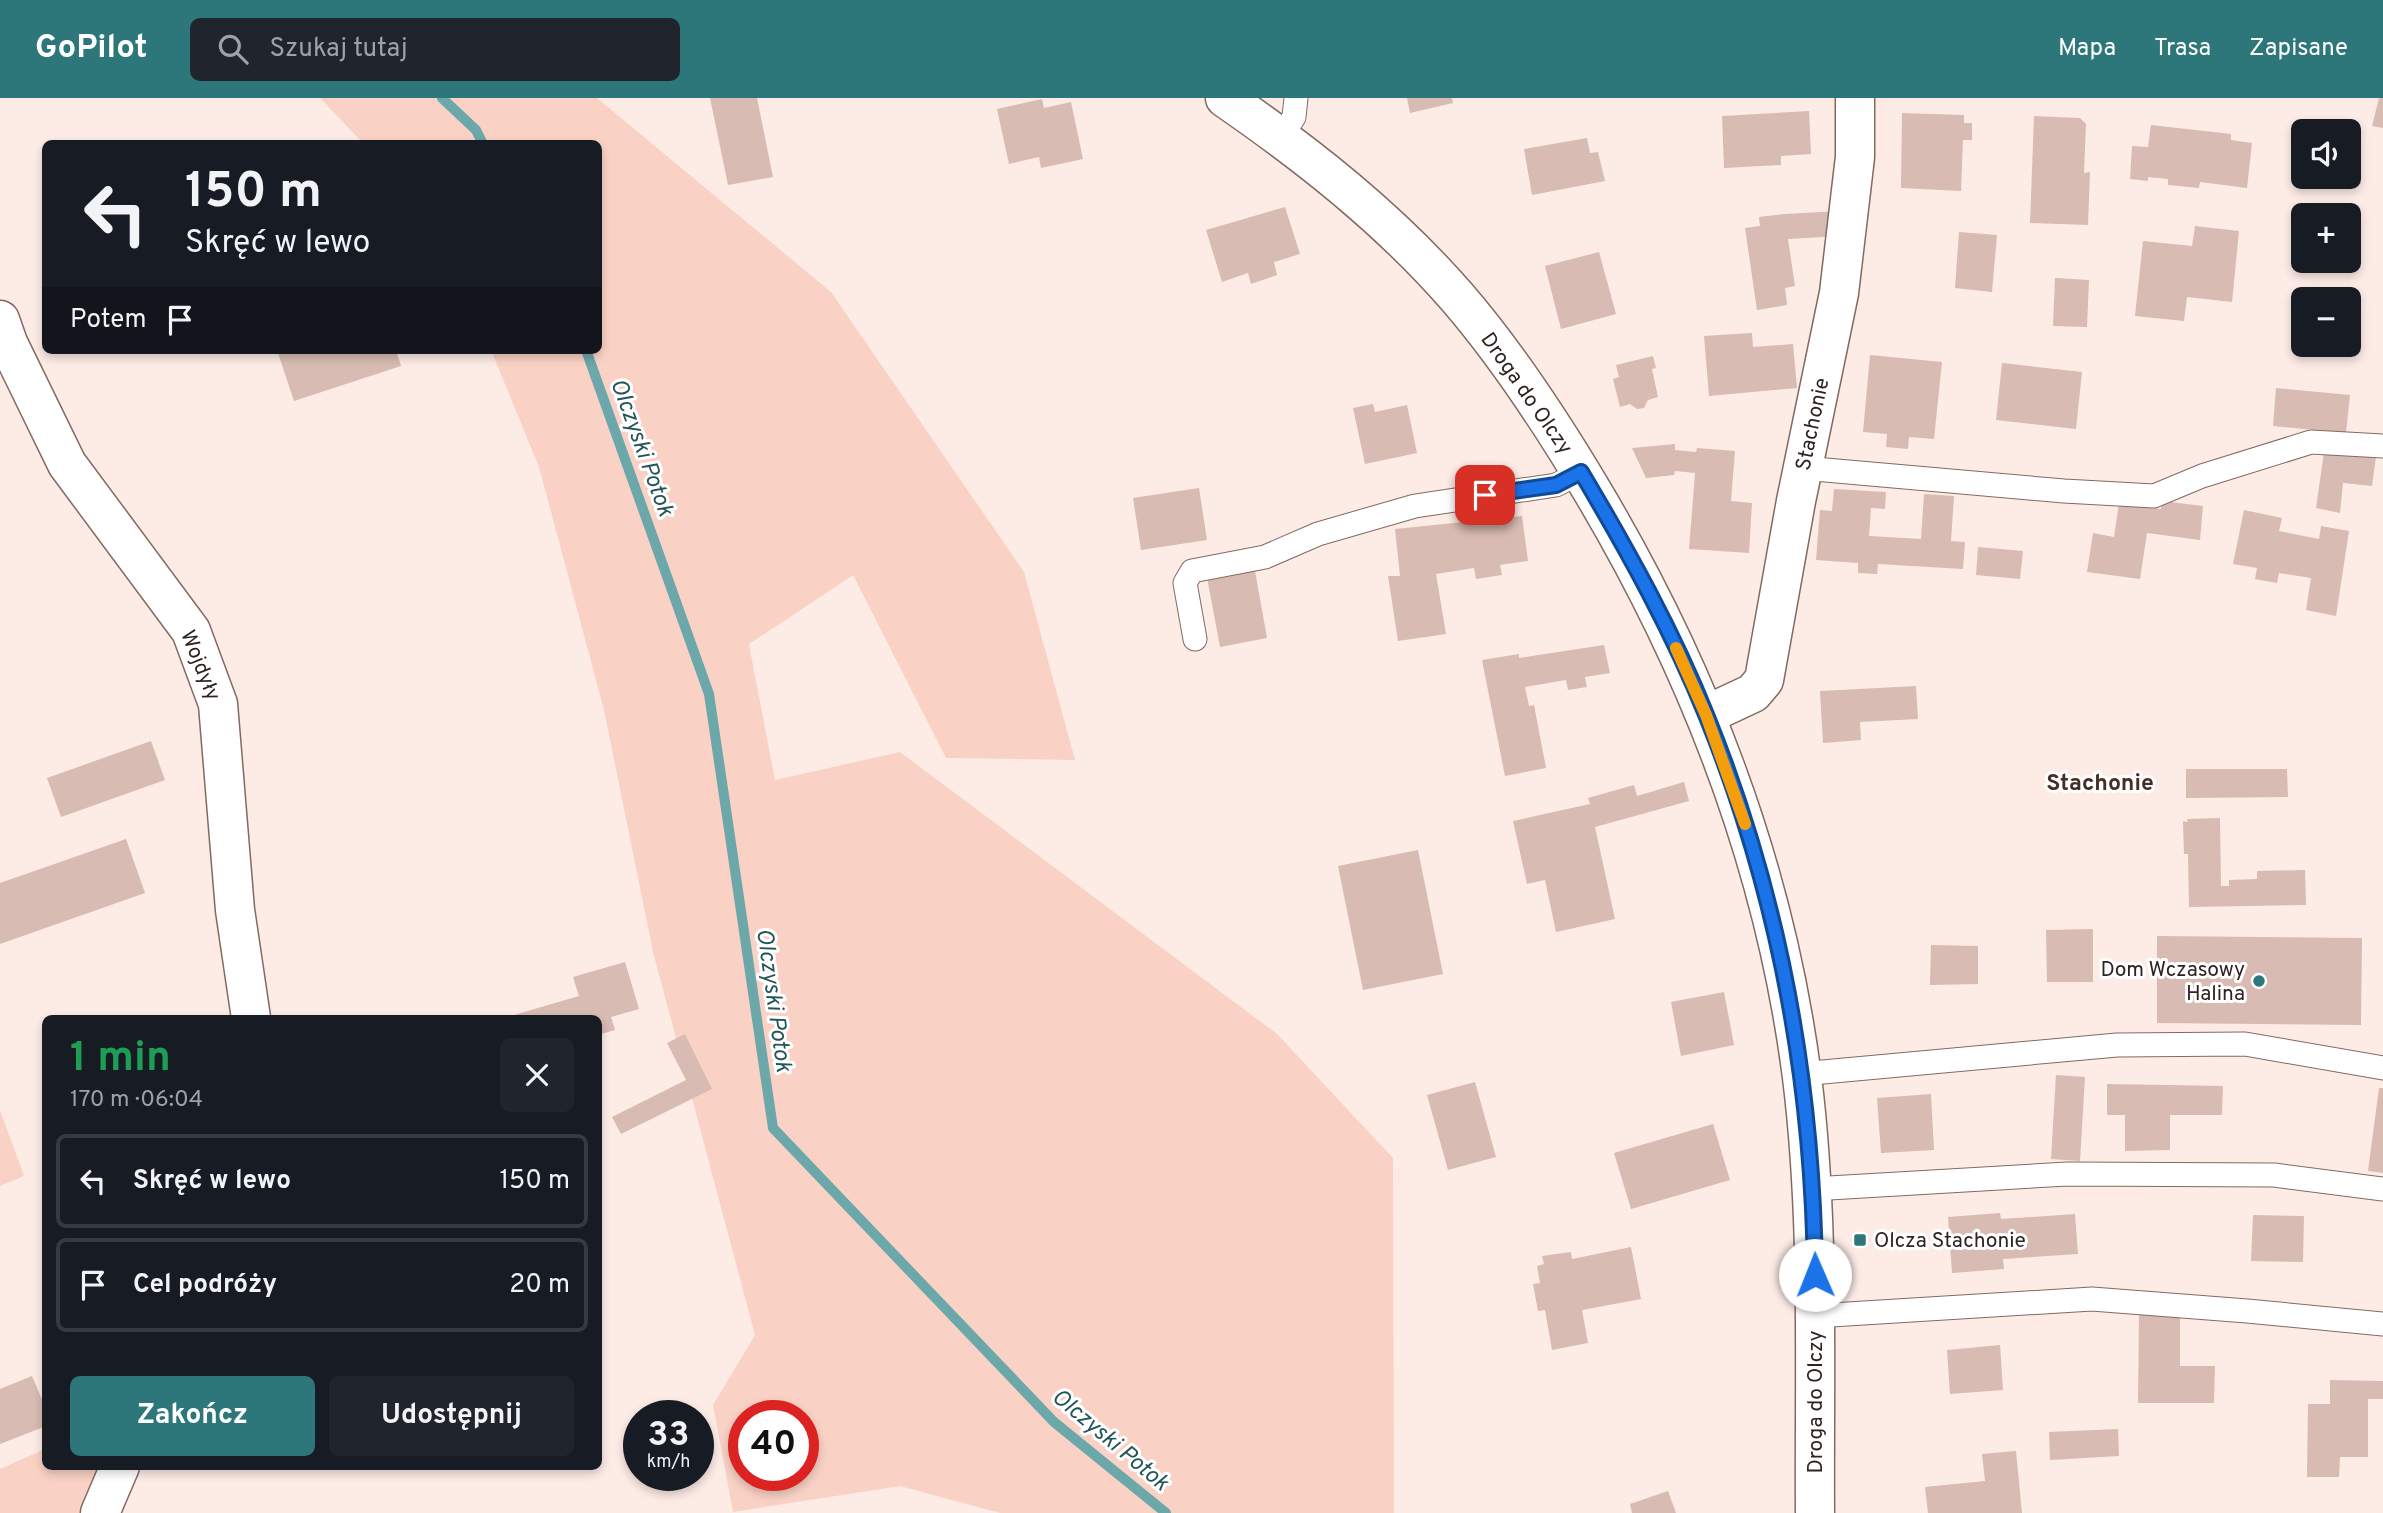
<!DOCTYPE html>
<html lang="pl">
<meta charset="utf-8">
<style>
body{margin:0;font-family:Overpass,sans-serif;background:#20242c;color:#f1f3f6;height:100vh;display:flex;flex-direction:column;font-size:26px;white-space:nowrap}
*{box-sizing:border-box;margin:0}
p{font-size:23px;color:#9ea1a6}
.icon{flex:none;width:38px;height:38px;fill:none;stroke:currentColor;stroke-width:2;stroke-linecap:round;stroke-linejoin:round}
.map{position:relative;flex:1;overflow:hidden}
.sheet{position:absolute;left:42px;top:917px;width:560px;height:455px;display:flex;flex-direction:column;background:#171b24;border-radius:10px;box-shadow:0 4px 10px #0003}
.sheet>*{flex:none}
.guide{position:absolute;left:42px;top:42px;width:560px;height:214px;border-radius:10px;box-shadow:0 4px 10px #0003;background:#171b24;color:#f1f3f6;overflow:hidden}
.buttons{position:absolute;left:2291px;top:21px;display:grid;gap:14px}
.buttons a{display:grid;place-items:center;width:70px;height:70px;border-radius:10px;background:#171b24;box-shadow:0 4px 10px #0003;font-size:35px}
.speed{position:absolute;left:623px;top:1302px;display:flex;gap:14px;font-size:35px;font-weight:700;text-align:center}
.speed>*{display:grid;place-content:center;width:91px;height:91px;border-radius:50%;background:#171b24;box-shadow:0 4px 10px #0003;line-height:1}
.speed small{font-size:18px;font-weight:400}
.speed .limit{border:10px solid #d22;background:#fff;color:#111}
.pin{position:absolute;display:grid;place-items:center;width:60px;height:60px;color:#fff;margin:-30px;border-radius:14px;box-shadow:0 4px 10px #0006}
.me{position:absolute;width:77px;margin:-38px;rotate:359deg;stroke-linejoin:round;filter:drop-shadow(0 0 5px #0008)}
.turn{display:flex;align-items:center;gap:24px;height:147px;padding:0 28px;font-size:32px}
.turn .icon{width:91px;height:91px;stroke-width:2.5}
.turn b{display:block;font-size:49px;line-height:60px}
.then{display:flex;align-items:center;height:66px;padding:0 28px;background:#0003;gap:14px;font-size:26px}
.round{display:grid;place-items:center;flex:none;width:74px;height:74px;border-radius:10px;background:#20242c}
.summary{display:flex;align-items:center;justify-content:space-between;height:119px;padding:0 28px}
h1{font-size:42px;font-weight:700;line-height:52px;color:#1e9e55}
.cta{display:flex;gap:14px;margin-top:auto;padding:14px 28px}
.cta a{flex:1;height:80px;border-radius:10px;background:#2d777a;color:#fff;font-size:28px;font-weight:700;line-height:80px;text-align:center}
.cta a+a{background:#20242c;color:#f1f3f6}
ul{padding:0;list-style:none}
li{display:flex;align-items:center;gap:21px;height:94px;margin:0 14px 10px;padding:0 14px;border:4px solid #363941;border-radius:10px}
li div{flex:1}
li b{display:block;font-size:26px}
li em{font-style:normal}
header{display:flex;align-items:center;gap:42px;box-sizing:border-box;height:98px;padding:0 35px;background:#2d777a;color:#fff}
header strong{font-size:33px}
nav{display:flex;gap:38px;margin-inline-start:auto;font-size:24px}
.search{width:490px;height:63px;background:#20242c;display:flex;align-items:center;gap:18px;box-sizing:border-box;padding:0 24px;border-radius:10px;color:#9ea1a6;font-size:26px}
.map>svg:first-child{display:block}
.green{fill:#fad2c5;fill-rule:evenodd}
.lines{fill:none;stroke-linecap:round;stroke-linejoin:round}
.stream{stroke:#6ca7aa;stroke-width:10}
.building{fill:#d8bbb2}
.service-casing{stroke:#836a61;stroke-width:25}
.minor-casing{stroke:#836a61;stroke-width:41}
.tertiary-casing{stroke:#836a61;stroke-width:41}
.service{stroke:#fff;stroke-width:23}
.minor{stroke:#fff;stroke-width:38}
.tertiary{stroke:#fff;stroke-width:38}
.route-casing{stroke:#114b97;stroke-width:18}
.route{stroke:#1a73e8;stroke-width:12}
.slow{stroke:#f59e0b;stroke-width:12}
.poi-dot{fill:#2d777a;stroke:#fff;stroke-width:2.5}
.labels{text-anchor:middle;stroke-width:6;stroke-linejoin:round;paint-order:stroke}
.street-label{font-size:21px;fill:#2e2320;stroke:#fff}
.poi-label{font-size:21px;fill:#2e2320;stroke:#fff;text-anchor:end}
.water-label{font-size:23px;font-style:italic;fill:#215557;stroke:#fff}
.neighbourhood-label{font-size:23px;font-weight:bold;fill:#442e27;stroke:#fff}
</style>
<header>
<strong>GoPilot</strong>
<div class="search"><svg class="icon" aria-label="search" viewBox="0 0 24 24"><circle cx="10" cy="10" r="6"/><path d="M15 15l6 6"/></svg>Szukaj tutaj</div>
<nav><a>Mapa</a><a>Trasa</a><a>Zapisane</a></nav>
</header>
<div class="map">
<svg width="2383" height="1415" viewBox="0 0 2383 1415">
<rect width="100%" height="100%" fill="#fdebe6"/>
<g class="green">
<path d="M 320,0 L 597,0 L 831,194 L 1024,474 L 1075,662 L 946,660 L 853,477 L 749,546 L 775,682 L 900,654 L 1277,936 L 1393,1060 L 1394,1415 L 1000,1415 L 900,1388 L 733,1414 L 713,1307 L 755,1237 L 653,854 L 604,612 L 539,369 L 491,252 L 598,252 L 598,46 L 363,45 ZM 744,1318 L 803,1318 L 803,1377 L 744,1377 Z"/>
<polygon points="0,1012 24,1078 0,1088"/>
<polygon points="45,1351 46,1368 103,1369 90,1415 0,1415 0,1371"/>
</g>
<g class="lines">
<g class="stream">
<polyline points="442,0 476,32 483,46"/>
<polyline points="586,252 709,596 773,1030 1054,1324 1166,1415"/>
</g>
</g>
<g class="building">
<polygon points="710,0 757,0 773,79 728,87"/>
<polygon points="1407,0 1452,0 1453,5 1410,15"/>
<polygon points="2379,0 2383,0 2383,30 2372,28"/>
<polygon points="1042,1 1044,10 1071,4 1083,61 1041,70 1039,59 1009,66 997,11"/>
<polygon points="1809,13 1811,56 1781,58 1781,67 1724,70 1722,18"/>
<polygon points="1902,15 1964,17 1964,25 1972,25 1972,42 1963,42 1961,93 1901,90"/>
<polygon points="2034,18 2080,20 2086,26 2084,75 2090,74 2088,127 2030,125"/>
<polygon points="2151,27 2231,36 2231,42 2252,45 2247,90 2200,84 2199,90 2168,87 2168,81 2148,79 2148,83 2130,81 2132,48 2148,49"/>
<polygon points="1587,40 1590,55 1598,54 1605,83 1532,97 1524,51"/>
<polygon points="1285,109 1300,156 1274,164 1277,177 1251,186 1248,175 1222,184 1206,132"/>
<polygon points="1840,113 1842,138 1788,141 1795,188 1785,190 1787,207 1757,212 1745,130 1760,128 1759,119 1784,116"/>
<polygon points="2195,128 2239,133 2232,204 2187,199 2184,223 2135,218 2143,143 2192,148"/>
<polygon points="1959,134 1997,137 1992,194 1955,190"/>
<polygon points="1599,154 1616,216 1561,231 1545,168"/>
<polygon points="2055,180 2089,182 2087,229 2053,228"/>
<polygon points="1752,235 1753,249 1793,246 1797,290 1709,298 1704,238"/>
<polygon points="287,252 396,252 401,268 294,303 278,255"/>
<polygon points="1870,257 1942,264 1934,341 1909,339 1908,351 1886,349 1887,336 1863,334"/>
<polygon points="1653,258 1656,270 1652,271 1658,299 1648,302 1644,310 1637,311 1630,306 1620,309 1613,281 1619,279 1616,267"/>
<polygon points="2002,265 2082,274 2076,331 1996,322"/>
<polygon points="2276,290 2350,297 2346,335 2273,328"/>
<polygon points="1373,306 1375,314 1407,307 1417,355 1365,366 1353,310"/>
<polygon points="1675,346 1675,352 1696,354 1697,350 1735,353 1731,403 1752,405 1749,455 1689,451 1695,375 1675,373 1674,377 1646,380 1632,350"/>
<polygon points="2324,354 2376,359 2372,388 2343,385 2340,415 2316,410"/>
<polygon points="1199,390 1207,442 1141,452 1133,400"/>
<polygon points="1834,391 1886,394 1885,411 1871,410 1869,438 1921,441 1924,396 1954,398 1951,443 1965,444 1963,471 1878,466 1877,476 1858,475 1858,465 1816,462 1820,412 1832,413"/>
<polygon points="2162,403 2203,408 2200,442 2147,435 2140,481 2087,474 2093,435 2114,439 2119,405 2161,411"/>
<polygon points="2244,412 2282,420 2279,433 2319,441 2321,428 2349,433 2336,518 2306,512 2311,480 2279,475 2277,485 2255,481 2257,470 2233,466"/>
<polygon points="1522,418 1528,463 1500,467 1502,477 1476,481 1474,470 1436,476 1446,536 1398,543 1388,478 1400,478 1395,431"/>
<polygon points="1978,449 2023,453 2020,481 1976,477"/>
<polygon points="1225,470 1226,479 1255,473 1267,540 1220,549 1206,474"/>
<polygon points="1604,547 1610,575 1585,579 1587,589 1568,592 1566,582 1525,589 1529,608 1534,607 1546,670 1505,678 1482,562 1519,556 1519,560"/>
<polygon points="1916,588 1918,621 1860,624 1861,642 1823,645 1820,593"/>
<polygon points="151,643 165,682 61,719 47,680"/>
<polygon points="2186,671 2287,671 2288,699 2186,700"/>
<polygon points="1684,684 1689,703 1595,729 1615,821 1556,834 1545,782 1527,786 1513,723 1590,706 1588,700 1634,687 1637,698"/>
<polygon points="2220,720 2221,788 2229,788 2229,782 2257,781 2257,773 2305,772 2306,807 2189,809 2188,756 2184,756 2183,723 2188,724 2187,721"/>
<polygon points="126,741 145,795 0,846 0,785"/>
<polygon points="1418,752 1443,876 1363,892 1338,768"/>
<polygon points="2093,831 2093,884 2047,884 2046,832"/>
<polygon points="2157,838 2362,840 2361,927 2157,925"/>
<polygon points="1931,847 1978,848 1978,886 1930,887"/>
<polygon points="625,864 639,911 611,919 615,932 598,937 598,920 504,920 579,898 573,879"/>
<polygon points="1724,894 1734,947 1681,958 1671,904"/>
<polygon points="685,936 712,991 621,1036 612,1019 686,982 667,945"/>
<polygon points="2056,977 2085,979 2080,1063 2051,1061"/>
<polygon points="1475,984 1496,1059 1448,1072 1427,997"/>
<polygon points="2107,986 2223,988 2222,1017 2170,1017 2170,1052 2125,1053 2125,1017 2107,1017"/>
<polygon points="2379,990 2383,990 2383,1075 2368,1073"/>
<polygon points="1931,996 1934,1052 1881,1055 1877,1000"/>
<polygon points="1713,1026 1730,1082 1631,1111 1614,1055"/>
<polygon points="2000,1115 2001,1121 2075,1116 2078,1156 2003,1161 2004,1171 1952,1175 1948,1119"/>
<polygon points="2253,1117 2304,1118 2303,1164 2251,1163"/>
<polygon points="1631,1149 1641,1201 1582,1212 1588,1245 1552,1252 1545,1212 1538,1213 1533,1186 1540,1185 1537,1168 1544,1166 1542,1158 1571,1154 1572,1161"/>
<polygon points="2180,1214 2180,1268 2215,1268 2214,1305 2138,1305 2139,1215"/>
<polygon points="2000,1247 2003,1292 1950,1296 1947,1252"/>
<polygon points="32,1278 46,1311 46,1328 0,1346 0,1291"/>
<polygon points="2330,1282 2383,1283 2383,1301 2368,1301 2368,1359 2340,1359 2339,1379 2307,1379 2308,1306 2330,1306"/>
<polygon points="2118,1331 2119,1358 2050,1362 2049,1334"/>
<polygon points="2016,1353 2022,1415 1928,1415 1925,1389 1985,1383 1982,1356"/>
<polygon points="1668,1393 1676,1415 1632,1415 1630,1406"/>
</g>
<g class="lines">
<g class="service-casing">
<g id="service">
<polyline points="1281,39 1294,19 1296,0"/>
<polyline points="1803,370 2064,393 2154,398 2202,378 2311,344 2383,348"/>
<polyline points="1195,541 1185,485 1192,473 1265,459 1318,436 1415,408 1556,387 1581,374"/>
<polyline points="1801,976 2117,947 2245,946 2383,970"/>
<polyline points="1812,1091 2067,1076 2274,1077 2383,1091"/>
<polyline points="1815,1218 2092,1201 2247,1213 2383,1226"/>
</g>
</g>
<g class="minor-casing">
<g id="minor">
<polyline points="0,222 8,245 67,366 191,533 218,606 235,812 251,920"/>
<polyline points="1706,617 1753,595 1764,582 1796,403 1839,195 1855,59 1855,0"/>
<polyline points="100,1415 120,1368"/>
</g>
</g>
<g class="tertiary-casing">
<path id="tertiary" d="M 1225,0 C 1309,58 1389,121 1457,199 C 1508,258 1551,324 1591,391 C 1699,572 1775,769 1802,979 C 1820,1124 1814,1270 1815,1415"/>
</g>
<use href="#service" class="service"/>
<use href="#minor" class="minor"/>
<use href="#tertiary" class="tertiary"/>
</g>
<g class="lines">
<g class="route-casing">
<path id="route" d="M 1485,397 L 1556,387 L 1581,374 C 1628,453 1673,534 1707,619 C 1779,797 1813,985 1815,1177"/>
</g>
<use href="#route" class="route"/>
<polyline class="slow" points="1676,550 1706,617 1745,726"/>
</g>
<g class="poi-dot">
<circle cx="2259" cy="883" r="7"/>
<rect x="1853" y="1135" width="14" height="14" rx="3.5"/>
</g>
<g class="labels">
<g class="street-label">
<text transform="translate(1527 295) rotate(55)" y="7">Droga do Olczy</text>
<text transform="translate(1812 326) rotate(-78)" y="7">Stachonie</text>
<text transform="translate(201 567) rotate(68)" y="7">Wojdyły</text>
<text transform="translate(1815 1304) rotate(-90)" y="7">Droga do Olczy</text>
</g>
<g class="poi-label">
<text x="2245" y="878">Dom Wczasowy<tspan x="2245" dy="24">Halina</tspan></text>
<text x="1874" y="1149" text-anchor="start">Olcza Stachonie</text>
</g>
<g class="water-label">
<text transform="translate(643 349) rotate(70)" y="8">Olczyski Potok</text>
<text transform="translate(775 902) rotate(82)" y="8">Olczyski Potok</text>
<text transform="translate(1111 1341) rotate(40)" y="8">Olczyski Potok</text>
</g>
<g class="neighbourhood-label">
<text x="2100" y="692">Stachonie</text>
</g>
</g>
</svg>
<div class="buttons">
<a><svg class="icon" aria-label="sound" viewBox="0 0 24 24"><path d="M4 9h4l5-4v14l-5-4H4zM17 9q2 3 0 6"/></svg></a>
<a>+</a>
<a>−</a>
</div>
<div class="speed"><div>33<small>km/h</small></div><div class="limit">40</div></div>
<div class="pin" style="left:1485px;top:397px;background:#d93025"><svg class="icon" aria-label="arrive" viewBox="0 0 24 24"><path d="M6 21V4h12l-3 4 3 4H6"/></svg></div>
<svg class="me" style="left:1815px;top:1177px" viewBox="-20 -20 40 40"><circle r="19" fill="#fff"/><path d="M0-13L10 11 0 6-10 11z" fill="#1a73e8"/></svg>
<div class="guide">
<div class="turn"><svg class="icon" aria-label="left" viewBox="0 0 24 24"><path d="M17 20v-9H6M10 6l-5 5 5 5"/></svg><div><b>150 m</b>Skręć w lewo</div></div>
<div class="then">Potem<svg class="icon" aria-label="arrive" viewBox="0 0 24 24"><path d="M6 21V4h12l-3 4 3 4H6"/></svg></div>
</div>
<section class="sheet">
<div class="summary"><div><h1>1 min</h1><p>170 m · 06:04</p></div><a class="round"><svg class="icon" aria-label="close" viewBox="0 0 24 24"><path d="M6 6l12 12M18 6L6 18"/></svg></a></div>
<ul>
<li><svg class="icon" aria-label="left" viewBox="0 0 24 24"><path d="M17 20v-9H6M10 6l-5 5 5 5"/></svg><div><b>Skręć w lewo</b></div><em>150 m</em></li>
<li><svg class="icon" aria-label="arrive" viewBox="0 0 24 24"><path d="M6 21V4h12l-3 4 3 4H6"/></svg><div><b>Cel podróży</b></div><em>20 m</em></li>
</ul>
<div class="cta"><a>Zakończ</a><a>Udostępnij</a></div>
</section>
</div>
